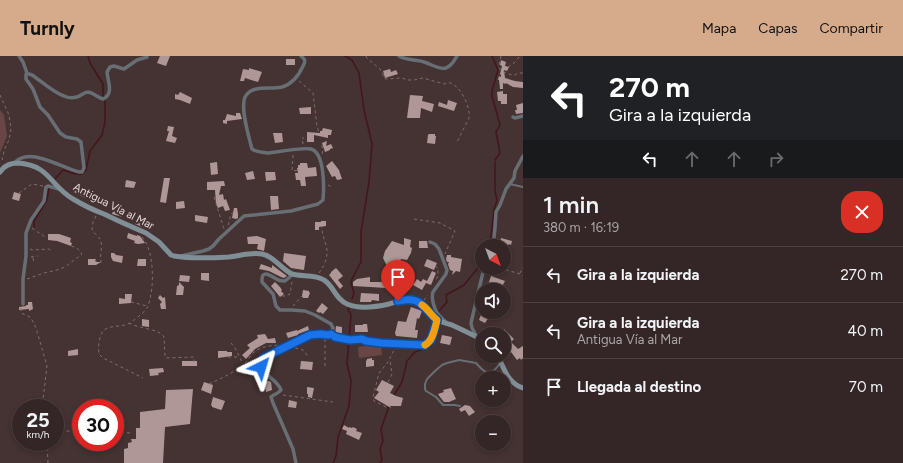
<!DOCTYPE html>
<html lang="es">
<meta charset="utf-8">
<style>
body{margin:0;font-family:Figtree,sans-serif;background:#3f3232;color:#f1f3f6;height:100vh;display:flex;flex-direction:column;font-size:15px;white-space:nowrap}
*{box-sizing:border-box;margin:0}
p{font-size:13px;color:#a9a5a7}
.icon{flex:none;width:22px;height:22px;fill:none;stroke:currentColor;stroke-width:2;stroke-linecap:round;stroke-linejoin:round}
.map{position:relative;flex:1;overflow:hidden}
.panel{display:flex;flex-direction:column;background:#342626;width:380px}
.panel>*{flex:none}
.guide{background:#202124;color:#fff;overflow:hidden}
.needle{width:26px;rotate:139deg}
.buttons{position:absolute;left:475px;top:183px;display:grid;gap:8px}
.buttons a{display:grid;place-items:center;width:36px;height:36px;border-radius:50%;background:#342626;box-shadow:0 2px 6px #0003,0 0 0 1px #4e4343;font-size:20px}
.speed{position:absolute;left:12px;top:343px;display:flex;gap:8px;font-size:20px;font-weight:700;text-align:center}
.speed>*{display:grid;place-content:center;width:52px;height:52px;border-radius:50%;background:#342626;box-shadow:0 2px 6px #0003,0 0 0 1px #4e4343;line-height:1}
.speed small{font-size:10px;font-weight:400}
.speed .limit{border:6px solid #d22;background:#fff;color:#111}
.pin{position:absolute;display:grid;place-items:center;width:34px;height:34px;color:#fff;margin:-41px -17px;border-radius:50% 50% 50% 0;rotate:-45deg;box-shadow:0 0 4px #0007}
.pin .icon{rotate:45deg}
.me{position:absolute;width:44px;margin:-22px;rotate:40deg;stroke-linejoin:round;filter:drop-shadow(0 0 3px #0008)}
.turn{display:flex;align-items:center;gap:14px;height:84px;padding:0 20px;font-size:18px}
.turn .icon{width:52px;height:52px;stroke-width:2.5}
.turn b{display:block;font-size:28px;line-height:34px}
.lanes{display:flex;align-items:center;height:38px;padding:0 20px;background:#0003;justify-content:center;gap:20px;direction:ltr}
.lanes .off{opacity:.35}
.round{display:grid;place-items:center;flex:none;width:42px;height:42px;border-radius:16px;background:#3f3232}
.headline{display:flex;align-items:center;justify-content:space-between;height:68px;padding:0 20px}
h1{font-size:24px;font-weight:600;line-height:30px}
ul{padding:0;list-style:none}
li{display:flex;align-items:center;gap:12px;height:56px;padding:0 20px;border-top:1px solid #4e4343}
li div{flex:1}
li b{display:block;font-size:15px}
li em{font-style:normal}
header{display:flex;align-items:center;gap:24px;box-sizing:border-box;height:56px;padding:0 20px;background:#d6ab8b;color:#111}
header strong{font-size:19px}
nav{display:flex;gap:22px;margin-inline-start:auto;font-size:14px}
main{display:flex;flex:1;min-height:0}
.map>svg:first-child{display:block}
.green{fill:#694546}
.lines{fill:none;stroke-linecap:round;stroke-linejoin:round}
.stream{stroke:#44151a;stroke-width:1.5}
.building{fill:#af9797}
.path{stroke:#7f6e6e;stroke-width:1;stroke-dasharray:3 3;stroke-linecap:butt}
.service{stroke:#676f74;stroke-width:2}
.minor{stroke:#676f74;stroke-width:3.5}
.secondary{stroke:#808e95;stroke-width:5}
.route-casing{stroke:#114b97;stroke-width:10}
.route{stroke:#1a73e8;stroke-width:7}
.slow{stroke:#f59e0b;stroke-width:7}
.labels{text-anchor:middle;stroke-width:4;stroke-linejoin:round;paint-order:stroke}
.street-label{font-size:11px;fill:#e6d9d9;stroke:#453232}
</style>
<header>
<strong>Turnly</strong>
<nav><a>Mapa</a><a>Capas</a><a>Compartir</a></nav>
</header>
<main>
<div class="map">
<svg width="523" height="407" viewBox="0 0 523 407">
<rect width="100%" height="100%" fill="#453232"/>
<g class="green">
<polygon points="0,54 4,59 7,80 0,97"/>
<polygon points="381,288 382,299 359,302 358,291"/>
</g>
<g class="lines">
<g class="stream">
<polyline points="88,0 90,7 103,28 103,42"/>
<polyline points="345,0 352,4 359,17 364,54 372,88 369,126 361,176 361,206 352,223 351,227 354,237 352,243"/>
<polyline points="492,0 498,14 492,35 492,40 500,69 496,76 500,97 495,104"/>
<polyline points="55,123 63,114 76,118 82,118 86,114 90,95 102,79 105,66 105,45"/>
<polyline points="34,171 34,165 47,144 49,132"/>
<polyline points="490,190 494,154 497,144 495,135 495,106"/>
<polyline points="439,255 447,246 446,239 464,229 482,207"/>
<polyline points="393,341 402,326 407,305 415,296 431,290 438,267"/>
<polyline points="333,407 336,400 338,381 349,350 351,325 347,308 351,259 348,253 349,251"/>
<polyline points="380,407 382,404 380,393 383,385 381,373 389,350"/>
</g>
</g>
<g class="building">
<polygon points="160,0 170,0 166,10 157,7"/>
<rect x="286" y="3" width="9" height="6"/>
<polygon points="501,4 506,6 505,10 509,11 507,15 504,14 505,22 515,25 523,26 523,32 513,31 506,27 506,28 503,27 503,33 500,33 499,24 498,24 499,20 501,21 501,19 500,18 502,10 500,9"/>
<polygon points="249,12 262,16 258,26 245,22 244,25 240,25 243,13 249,14"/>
<polygon points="390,13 391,16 396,14 398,18 385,22 383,15"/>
<polygon points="503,35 503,38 507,38 507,48 501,48 501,45 498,45 497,36"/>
<polygon points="180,36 192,42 190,48 180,44 175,43 175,38 178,39"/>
<polygon points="410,39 423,40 422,45 434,48 432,56 421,52 420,62 407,62"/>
<polygon points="448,44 457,47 454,55 438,50 439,46 447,49"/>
<polygon points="523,47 523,57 516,58 515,54 517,54 516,49"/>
<polygon points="311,51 311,58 300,58 299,52"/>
<polygon points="236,57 240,57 242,63 227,65 227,68 223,67 223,64 225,64 227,58 236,60"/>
<polygon points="168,70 174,71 172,80 177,82 175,87 166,85 169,75 167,75"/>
<polygon points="323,72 332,74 331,79 328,79 328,82 314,79 314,86 307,86 307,76 320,77 320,75 322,75"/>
<polygon points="273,77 282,77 283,86 275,87"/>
<polygon points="429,78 435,78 435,80 436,80 435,88 427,87 428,79"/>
<polygon points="327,85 326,90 331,88 333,92 330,93 330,94 325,96 322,87"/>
<polygon points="332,105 339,114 342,123 337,124 335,120 332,121 326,110"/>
<polygon points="217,106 218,118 211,119 210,107"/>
<polygon points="300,107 307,107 308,112 316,111 317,120 305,121 306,130 301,130 300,124 296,124 295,117 298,117 297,112 298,112 298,109 300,109"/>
<polygon points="253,115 255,123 247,124 245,117"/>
<polygon points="265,116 275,116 276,124 266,125"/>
<polygon points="164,122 170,122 166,147 160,146"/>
<polygon points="126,124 136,126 134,132 125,131"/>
<polygon points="224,125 225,130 221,130 219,139 223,138 224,144 226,143 230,154 225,155 223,150 218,152 216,148 215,134 207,134 207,126"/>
<polygon points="78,129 87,134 85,136 88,138 85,142 74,136"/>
<polygon points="14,136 21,138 19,145 12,143"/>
<polygon points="270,140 278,140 279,153 271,154"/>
<polygon points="184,145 185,152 176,153 176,146"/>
<polygon points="114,152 125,155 123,161 112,158"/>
<polygon points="234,152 237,152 238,158 238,162 236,163 232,162"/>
<polygon points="195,159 208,161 207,167 195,165"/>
<polygon points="140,162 146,165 146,166 152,169 150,174 135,168 137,164 139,165"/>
<polygon points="321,165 326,165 326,170 319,171 319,174 315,174 315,166 321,166"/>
<polygon points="128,177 137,180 137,179 140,180 145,187 138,188 134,187 135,185 127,182"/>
<polygon points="48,178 59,178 71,182 70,186 72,187 71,190 57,185 48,184"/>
<polygon points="257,180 266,183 264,195 257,193 258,188 248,188 247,181"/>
<polygon points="404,182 411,184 410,191 412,192 411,197 407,204 401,203 399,208 387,210 383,202 385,195 392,185 404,189"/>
<polygon points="501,182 512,185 511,189 509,188 508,189 500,187"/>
<polygon points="419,185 427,185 428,192 419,192"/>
<polygon points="111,197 114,197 116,199 123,200 122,207 113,205 111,201"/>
<polygon points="284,197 306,200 304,214 291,212 283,205"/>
<polygon points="447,199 451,199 451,201 462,203 460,216 456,215 452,219 453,215 450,214 448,208 449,206 447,206 446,203"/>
<polygon points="88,203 96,203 95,205 97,206 101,206 96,209 88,209"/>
<polygon points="138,203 146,203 146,210 137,210"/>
<polygon points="427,203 437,207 434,214 424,210"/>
<polygon points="261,208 272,212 272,209 287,220 284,222 281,221 269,215 259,213"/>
<polygon points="336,212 343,220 338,224 343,230 340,233 329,219 331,217 331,216"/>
<polygon points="432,215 436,217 431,229 426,227 422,234 413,229 417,223 421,226 423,223 427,225"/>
<polygon points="201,217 209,217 209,225 201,224"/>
<polygon points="180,219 190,220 189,226 179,225"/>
<polygon points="491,220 505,225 501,232 488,229"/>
<polygon points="370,221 370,226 387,226 387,232 353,230 353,226 357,223"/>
<polygon points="179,226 184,231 183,239 176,239 177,230 179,229"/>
<polygon points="275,226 280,231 282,234 281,235 284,238 280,241 271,230"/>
<polygon points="303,234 309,235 309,236 310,237 308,242 303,242 302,240"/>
<polygon points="403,234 404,240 396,242 395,235"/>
<polygon points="361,237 379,238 379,245 372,244 371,246 360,246"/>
<polygon points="125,238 132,238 131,247 119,248 119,242 125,243"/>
<polygon points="160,239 163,242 165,241 166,253 161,253 160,248 162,246 158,242"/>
<polygon points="28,246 32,246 33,253 29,255 29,253 19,254 19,251 26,250 26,249 28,249"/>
<polygon points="322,247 328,252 323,258 320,256 319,257 316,255"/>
<polygon points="411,251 422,255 419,263 417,262 415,274 418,274 417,282 396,280 395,277 398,265 406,266"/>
<polygon points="482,256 499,256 495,263 489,261 485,267 479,264"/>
<polygon points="142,263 149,264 149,271 142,270"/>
<polygon points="363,268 367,268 368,276 355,276 355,269 363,269"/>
<polygon points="308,270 309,274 298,278 298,279 288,282 286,277 297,274 297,275"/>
<polygon points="336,270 342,271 342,280 335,278"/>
<polygon points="504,273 514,283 511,286 518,293 523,290 523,302 521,304 520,302 517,304 511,296 507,301 504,299 504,297 508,291 504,287 504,278 499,278"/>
<polygon points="265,278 268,283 275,282 276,287 266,287 255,293 246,303 242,299 250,292 247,289 258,282 257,279"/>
<polygon points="442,279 452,281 450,289 440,287"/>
<polygon points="78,293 78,299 68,300 68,295"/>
<polygon points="218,295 227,295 227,296 232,296 232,300 218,302"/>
<polygon points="372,302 372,304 374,304 374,310 366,311 366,305 367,304 367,303"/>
<rect x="182" y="305" width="15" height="5"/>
<polygon points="301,305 313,306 312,314 300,313"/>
<polygon points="163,312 164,316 158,317 159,319 150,320 149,313"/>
<polygon points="382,324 394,330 390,337 396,340 403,342 401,350 390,350 391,352 374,342 379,336 376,334"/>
<polygon points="269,325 271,326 272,334 266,336 264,326"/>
<polygon points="204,326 213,329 211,338 201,334"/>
<polygon points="307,331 314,332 312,342 308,341 308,338 307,338"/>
<polygon points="451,332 456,343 449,346 444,346 440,341 438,338 444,336 443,334"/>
<polygon points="193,333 190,368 165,371 163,407 124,407 124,393 128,392 128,387 132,386 131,383 136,383 136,372 140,372 140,356 165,353 166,334"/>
<polygon points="213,341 225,345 222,353 221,354 212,351 212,350 211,349"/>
<polygon points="289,344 297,346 296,352 288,351"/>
<polygon points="465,349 470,350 475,356 469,360 465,354 461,356 459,353"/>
<polygon points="344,369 349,372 349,371 352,372 353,371 357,373 356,375 362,377 359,384 346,378 347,375 342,373"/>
</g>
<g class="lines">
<g class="path">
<path d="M 366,0 L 367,2 L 380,13 L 385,23 L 402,22 L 407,24 L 414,24 L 423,22 L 444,28 C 447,27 450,26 453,28 C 462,34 471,52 469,62 L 457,86"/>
<polyline points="501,0 499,9 499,12 501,15 512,19 515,19 518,17 523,17"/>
<polyline points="508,11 514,7 520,0"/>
<polyline points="299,25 313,37 317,70 319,77"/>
<polyline points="0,39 9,59 11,73 9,84 5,92 2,103 5,106"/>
<polyline points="303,88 302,82 304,82"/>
<polyline points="322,98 323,94 321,87 322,87"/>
<polyline points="293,99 292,115 299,114"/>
<polyline points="328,129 330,130 331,132"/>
<polyline points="19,137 32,128 43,130"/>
<polyline points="214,141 224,173"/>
<path d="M 96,160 L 93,166 L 92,174 C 94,177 98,180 100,183 C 104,190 98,201 102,209"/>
<polyline points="414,163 440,167 455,175 445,198"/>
<polyline points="228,169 230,164 230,159 235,155"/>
<polyline points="32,172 45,181"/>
<path d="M 142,181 C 144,184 147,187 148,191 C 154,207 154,237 147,252 C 144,257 133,265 128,268 C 121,271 111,269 104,274 C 99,279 98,291 99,298 L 103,302 L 143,322"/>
<polyline points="30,193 32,194 49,193 52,195"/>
<polyline points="31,201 38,200"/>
<polyline points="33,202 34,207"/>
<polyline points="435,210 438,212 438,217 436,226"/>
<polyline points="500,212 520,218 523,220"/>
<path d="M 319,217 C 321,214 322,212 324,209 C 332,190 322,187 322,171"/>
<polyline points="520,217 523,211"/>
<polyline points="27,223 44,217 57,214 65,211 82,198 77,192 71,190"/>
<polyline points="282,240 286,240 290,238 292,226"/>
<polyline points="424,244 428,239"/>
<polyline points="131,246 147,250"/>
<polyline points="293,250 302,240"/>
<polyline points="21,252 21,257 28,260 31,262 36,272 47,310 42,352"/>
<path d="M 129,267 C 139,273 158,272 164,281 L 165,300 L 166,302 L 194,301 L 194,306"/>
<polyline points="325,283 325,313"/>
<polyline points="231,287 235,292 243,308"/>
<path d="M 295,292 C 302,293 306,294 307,301"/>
<polyline points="228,301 239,301"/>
<polyline points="242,309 242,319 254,313"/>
<polyline points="388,326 392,318 390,304"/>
<path d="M 209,328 C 220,323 231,318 240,311 C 245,308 248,304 251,299 C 259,290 269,290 280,289"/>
<polyline points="283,339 333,346"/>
<polyline points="386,351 374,345 373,341 379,317 388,306 396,290"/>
<polyline points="115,376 131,377"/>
<polyline points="55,378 68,375 81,375"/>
<polyline points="47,386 48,407"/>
</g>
<g class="service">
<polyline points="510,128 523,131"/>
<path d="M 332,279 C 340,286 352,281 362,283 C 374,286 388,288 400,287 C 408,287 417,290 425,289 L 431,284 L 437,265"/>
<path d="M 460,350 L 455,349 L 443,349 L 436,341 L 426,335 L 425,333 L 425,328 L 427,323 L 435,315 L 442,309 L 447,307 L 459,304 L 476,307 C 486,319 491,321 500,307"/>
</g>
<g class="minor">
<polyline points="19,0 23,6 27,17"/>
<path d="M 399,0 C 407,5 416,3 424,6 C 431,8 439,14 446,12 C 452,10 454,5 457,0"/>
<polyline points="513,61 515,62 523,60"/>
<path d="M 14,107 C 17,104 20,102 25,101 C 40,98 64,112 79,116 L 82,116 L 84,112 L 81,86 L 77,83 L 66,81 L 60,77 L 48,59 L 40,51 L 33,33 L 26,23 L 26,18 L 29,18 L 32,19 C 41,25 54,37 64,40 C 68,42 73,42 77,41 C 81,40 84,36 88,36 C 94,37 98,42 103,43 C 114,38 108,26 107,16 L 110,11 L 114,10 L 124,13 L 137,4 L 147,1"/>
<path d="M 430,186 L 435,188 L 439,193 L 447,214 L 446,218 L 433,236 C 431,242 434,253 438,258 C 440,261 444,264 447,267"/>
<polyline points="493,190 495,172 496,156 500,149 506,133 514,122 515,115 523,100"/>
<path d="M 181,200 L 203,195 L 209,193 L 213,190 L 219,183 L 244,160 L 291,155 L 318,148 L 323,144 C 324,132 325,97 311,93 C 304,91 277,96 268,97 C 262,96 256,96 252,93 C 249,81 240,52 245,41 C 252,28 270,34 282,31 C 292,28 299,19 303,10 C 306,5 305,3 301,0"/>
<path d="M 291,217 L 290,221 L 285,225 C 282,225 281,225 278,224 C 272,221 261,211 262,226 L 273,238 L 276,250 L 280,254 L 291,254 L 305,255 L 315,259 L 331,268 L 333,272 L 331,278 L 328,279 L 320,278 L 310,279 L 263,302 L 261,306 C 261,320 277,322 281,334 C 278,338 274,338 271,341 L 273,347 L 293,393 L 296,407"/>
<polyline points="23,248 23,223 26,200 26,177 31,164 44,145 46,131 48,130 59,133"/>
<polyline points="477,281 472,272 471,267 484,212"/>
</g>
<g class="secondary">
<path d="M 0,116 C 4,110 11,107 18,107 C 50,109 50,130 73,143 C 83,149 93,154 104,158 C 118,165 132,171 146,177 L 159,186 L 171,199 L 174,200 C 191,203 211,202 229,201 C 239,200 251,196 262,198 C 274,200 281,213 292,218 C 302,221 315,218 324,224 C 334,230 335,243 347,248 C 358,253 376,251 389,248 C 396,246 405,242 412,244 C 425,246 428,259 438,264 C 442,266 447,268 452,269 C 462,274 472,278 482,284"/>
<path d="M 498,300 C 504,313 508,327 523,332"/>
</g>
</g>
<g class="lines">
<g class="route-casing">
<path id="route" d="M 261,311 L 261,306 L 263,302 L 310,279 L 320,278 L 328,279 L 331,278 L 335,281 L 350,284 L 362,283 L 366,285 L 382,287 L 425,289 L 431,284 L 437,264 C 421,251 423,240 398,245"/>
</g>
<use href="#route" class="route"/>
<path class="slow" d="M 422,249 C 428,253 431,259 437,264 C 435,272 433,285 425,289"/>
</g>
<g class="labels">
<g class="street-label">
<text transform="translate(114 150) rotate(27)" y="4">Antigua Vía al Mar</text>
</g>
</g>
</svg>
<div class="buttons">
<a><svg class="needle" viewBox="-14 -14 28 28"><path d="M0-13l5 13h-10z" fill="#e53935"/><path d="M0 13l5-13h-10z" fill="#a9a5a7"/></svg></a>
<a><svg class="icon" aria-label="sound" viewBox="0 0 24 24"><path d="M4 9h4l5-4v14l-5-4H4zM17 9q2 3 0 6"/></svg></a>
<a><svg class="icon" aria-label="search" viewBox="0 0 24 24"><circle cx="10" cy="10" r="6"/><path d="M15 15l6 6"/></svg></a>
<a>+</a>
<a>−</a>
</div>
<div class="speed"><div>25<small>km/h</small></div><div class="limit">30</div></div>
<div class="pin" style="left:398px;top:245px;background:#d93025"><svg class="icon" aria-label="arrive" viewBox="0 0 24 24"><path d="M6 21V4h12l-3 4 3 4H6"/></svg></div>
<svg class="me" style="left:261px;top:311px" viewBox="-20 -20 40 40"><path d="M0-17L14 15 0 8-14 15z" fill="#1a73e8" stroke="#fff" stroke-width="4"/></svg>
</div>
<section class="panel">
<div class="guide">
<div class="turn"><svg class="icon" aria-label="left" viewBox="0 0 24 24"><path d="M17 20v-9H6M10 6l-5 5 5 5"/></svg><div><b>270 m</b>Gira a la izquierda</div></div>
<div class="lanes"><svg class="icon" aria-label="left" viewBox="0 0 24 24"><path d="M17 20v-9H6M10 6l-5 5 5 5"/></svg><svg class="icon off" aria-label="ahead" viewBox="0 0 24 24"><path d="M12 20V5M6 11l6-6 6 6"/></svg><svg class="icon off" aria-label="ahead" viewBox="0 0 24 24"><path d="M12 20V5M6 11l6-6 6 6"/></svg><svg class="icon off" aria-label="right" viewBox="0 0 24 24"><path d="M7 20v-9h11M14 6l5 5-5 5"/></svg></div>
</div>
<div class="headline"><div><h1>1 min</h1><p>380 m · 16:19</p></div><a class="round" style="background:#d93025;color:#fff"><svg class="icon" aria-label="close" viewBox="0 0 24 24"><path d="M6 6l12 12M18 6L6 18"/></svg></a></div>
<ul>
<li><svg class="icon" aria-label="left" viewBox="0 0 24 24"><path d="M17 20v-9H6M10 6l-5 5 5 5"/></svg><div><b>Gira a la izquierda</b></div><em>270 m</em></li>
<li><svg class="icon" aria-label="left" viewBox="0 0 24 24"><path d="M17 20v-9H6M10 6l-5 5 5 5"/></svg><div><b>Gira a la izquierda</b><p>Antigua Vía al Mar</p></div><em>40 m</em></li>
<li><svg class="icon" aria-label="arrive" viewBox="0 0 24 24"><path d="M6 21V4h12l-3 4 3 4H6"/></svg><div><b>Llegada al destino</b></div><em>70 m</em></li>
</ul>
</section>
</main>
